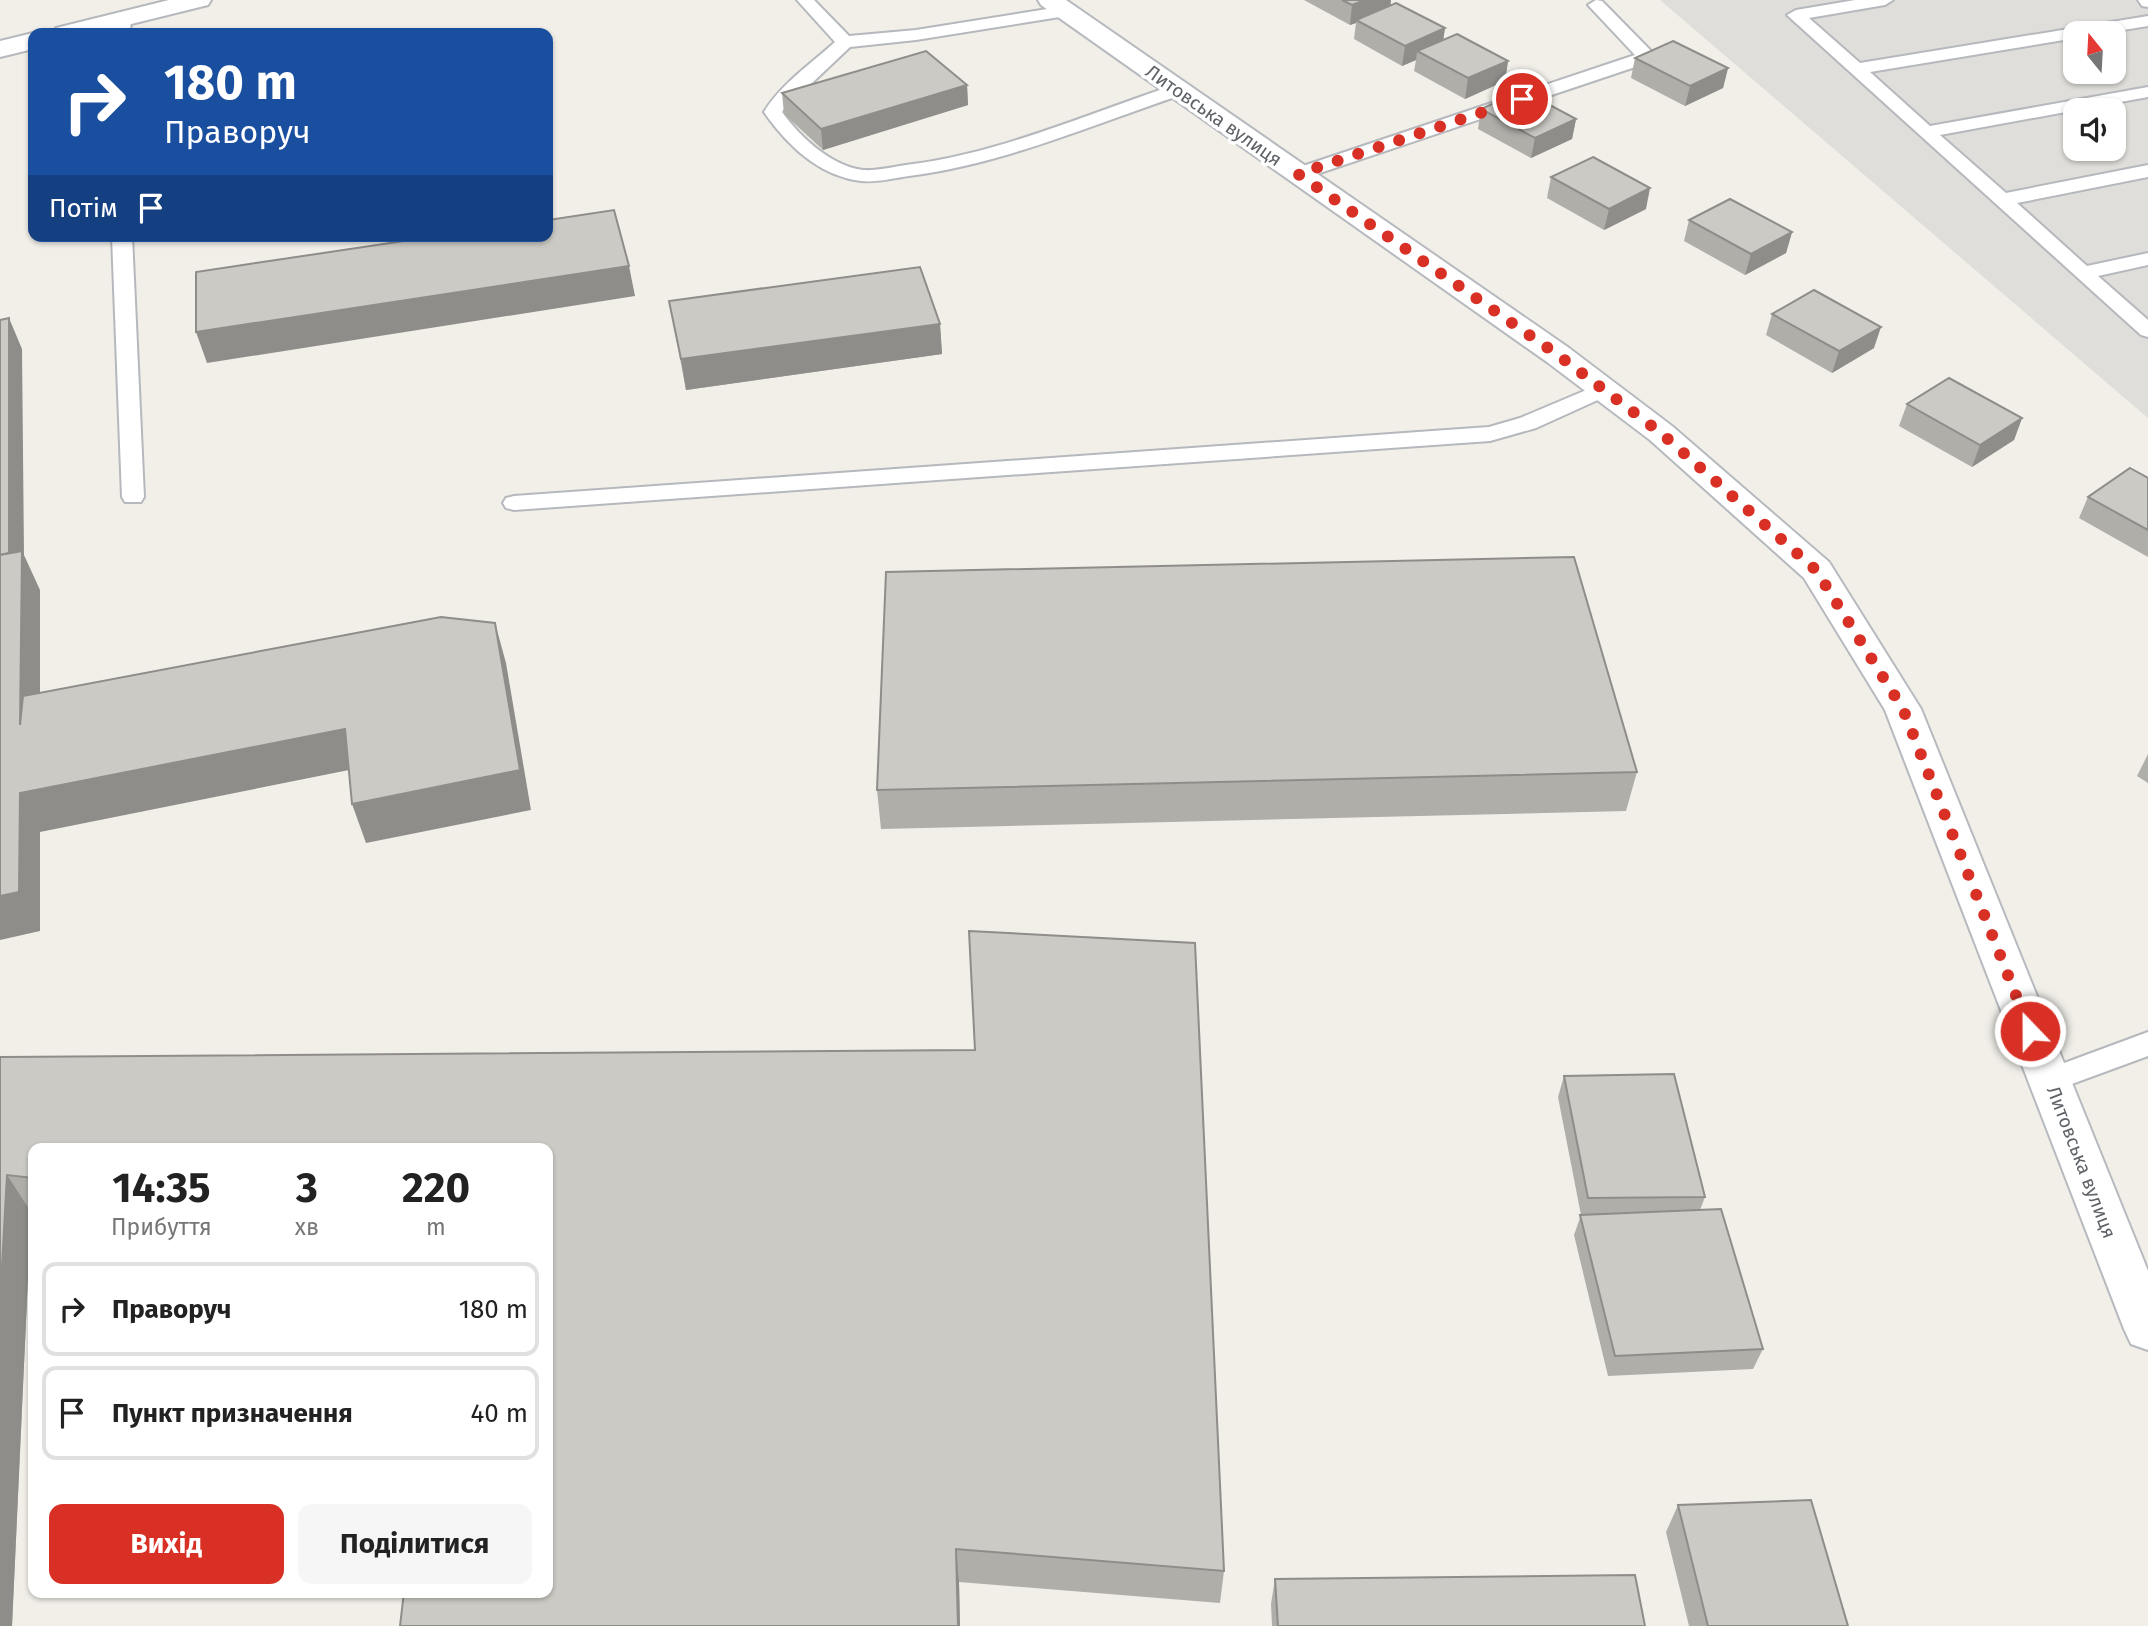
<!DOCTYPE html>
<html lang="uk">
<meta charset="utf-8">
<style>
body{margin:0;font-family:"Fira Sans",sans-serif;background:#f6f6f6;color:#222;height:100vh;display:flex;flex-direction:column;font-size:26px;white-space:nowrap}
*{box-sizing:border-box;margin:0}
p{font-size:23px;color:#767676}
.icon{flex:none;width:38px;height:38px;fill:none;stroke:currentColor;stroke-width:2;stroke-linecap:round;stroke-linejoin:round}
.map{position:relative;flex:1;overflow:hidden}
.drawer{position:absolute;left:28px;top:1143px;width:525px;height:455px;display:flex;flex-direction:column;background:#fff;border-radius:14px;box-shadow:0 2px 5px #0004}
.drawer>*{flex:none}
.guide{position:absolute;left:28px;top:28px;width:525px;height:214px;border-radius:14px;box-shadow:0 2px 5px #0004;background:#1a4fa0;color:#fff;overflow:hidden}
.needle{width:46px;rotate:342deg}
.tools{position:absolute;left:2063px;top:21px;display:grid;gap:14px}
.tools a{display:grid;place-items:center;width:63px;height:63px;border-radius:14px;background:#fff;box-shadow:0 2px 5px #0004;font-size:35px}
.pin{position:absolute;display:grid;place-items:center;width:60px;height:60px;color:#fff;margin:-30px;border:4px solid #fff;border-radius:50%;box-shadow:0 2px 7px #0007}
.me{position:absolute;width:77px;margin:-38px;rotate:338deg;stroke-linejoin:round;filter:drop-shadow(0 0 5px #0008)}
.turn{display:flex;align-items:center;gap:24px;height:147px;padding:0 21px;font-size:32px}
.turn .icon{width:91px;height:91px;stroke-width:2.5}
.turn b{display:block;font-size:49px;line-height:60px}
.then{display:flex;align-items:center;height:66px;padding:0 21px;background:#0003;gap:14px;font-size:26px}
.eta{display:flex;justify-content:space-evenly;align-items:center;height:119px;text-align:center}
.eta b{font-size:42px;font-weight:700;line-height:49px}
.action{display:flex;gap:14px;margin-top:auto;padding:14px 21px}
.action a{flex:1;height:80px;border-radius:14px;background:#d93025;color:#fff;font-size:28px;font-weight:700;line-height:80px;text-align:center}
.action a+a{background:#f6f6f6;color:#222}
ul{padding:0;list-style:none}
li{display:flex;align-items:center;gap:21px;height:94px;margin:0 14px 10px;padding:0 7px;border:4px solid #e0e0e0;border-radius:14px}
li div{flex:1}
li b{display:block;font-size:26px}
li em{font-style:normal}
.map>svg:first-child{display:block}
.industrial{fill:#e0deda;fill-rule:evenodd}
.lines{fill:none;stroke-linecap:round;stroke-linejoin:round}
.lane-casing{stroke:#b5b8bc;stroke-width:4}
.street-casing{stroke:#b5b8bc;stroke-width:4}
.secondary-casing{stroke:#b6babf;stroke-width:4}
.lane{fill:#fff;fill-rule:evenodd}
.street{fill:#fff;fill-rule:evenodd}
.secondary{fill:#fff;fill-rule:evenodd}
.wall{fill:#afaea9}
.shaded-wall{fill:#8f8d8a}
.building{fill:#cccac5;stroke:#8f8d8a;stroke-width:2}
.route{stroke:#d93025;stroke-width:12;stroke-dasharray:0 21.6}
.labels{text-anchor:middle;stroke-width:7;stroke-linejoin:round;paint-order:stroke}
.street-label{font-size:19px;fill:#5f6368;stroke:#fff}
</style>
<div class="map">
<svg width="2148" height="1626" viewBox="0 0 2148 1626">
<rect width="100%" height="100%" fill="#f1efe8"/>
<path class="industrial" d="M 1660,0 L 2148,0 L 2148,418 ZM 2076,33 L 2114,33 L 2114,72 L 2076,72 ZM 2076,110 L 2114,110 L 2114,149 L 2076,149 Z"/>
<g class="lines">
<g class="lane-casing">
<g id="lane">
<path d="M 797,0 L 814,0 L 849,36 L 916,30 L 1066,6 L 1075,11 L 1066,16 L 916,40 L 850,47 L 812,83 L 789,100 L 782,112 C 800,137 831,166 863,170 C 877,171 892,167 906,165 C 998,154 1084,115 1172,86 L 1178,85 L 1187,90 L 1184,94 C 1094,124 1004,164 909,176 C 894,178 876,183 861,181 C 819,176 787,145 764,112 C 781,84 811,64 835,42 Z"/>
<polygon points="1596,0 1602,1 1653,53 1656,57 1653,61 1305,178 1298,180 1289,174 1291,170 1635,55 1588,5"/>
<polygon points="1855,0 1893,0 1885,5 1809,18 1860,63 2148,16 2148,26 2105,33 2076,33 2076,38 1870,72 1930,126 2148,87 2148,97 1940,135 2006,193 2148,165 2148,177 2017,203 2087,266 2148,253 2148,265 2098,276 2148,320 2148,337 2141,335 1787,15 1796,10"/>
<polygon points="2138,0 2148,0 2148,7 2142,6"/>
<polygon points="122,14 131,19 130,33 113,33 113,19"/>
<polygon points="112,236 132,236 144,497 141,502 125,502 122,497"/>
<polygon points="1603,383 1611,384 1614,389 1611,394 1536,428 1490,441 514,510 506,508 503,503 506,498 514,496 1489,427 1520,418"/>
<polygon points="2148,1032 2148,1056 2050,1092 2040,1088 2035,1080 2040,1072"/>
</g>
</g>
<g class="street-casing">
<g id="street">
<polygon points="169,0 211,0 208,5 95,33 52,33 56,28"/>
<polygon points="33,33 33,49 0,57 0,41"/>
</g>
</g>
<g class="secondary-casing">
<polygon id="secondary" points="1038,0 1066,0 1569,348 1672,426 1829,562 1921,709 2148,1271 2148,1350 2131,1344 2124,1329 1885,710 1804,578 1650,440 1547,362 1041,5"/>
</g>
<use href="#lane" class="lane"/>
<use href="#street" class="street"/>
<use href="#secondary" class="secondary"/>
</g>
<g class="wall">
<polygon points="1304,0 1391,0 1390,6 1445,28 1443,40 1508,61 1505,81 1465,99 1414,71 1416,60 1402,66 1354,39 1356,23 1350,25"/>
<polygon points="1635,58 1728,68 1723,88 1685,106 1631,78"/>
<polygon points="967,85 968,105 823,150 784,114 782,93"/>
<polygon points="1481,109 1576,119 1572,139 1531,158 1478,129"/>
<polygon points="1551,177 1646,209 1604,230 1547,198"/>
<polygon points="1689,220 1792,232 1786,253 1745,275 1684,241"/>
<polygon points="669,301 940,324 942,354 686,390"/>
<polygon points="1772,314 1874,348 1832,373 1766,335"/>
<polygon points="1907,404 2022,418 2014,440 1972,467 1899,426"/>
<polygon points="2148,478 2148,557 2079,518 2088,497"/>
<polygon points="2148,754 2148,783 2137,776"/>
<polygon points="1637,772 1626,811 881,829 877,790"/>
<polygon points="975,1050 1224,1571 1220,1603 959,1582 960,1626 400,1626 548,1148 33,1148 33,1212 31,1212 12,1626 0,1626 0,1057"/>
<polygon points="1564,1076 1705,1197 1700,1210 1763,1349 1753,1369 1608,1376 1574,1235 1581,1215 1558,1097"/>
<polygon points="1678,1505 1848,1626 1689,1626 1666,1532"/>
<polygon points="1275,1579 1645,1626 1272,1626 1271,1604"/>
</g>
<g class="shaded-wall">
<polygon points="1365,0 1391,0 1390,9 1356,20 1356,23 1350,25 1352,5"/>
<polygon points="1445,28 1442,48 1417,51 1416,60 1402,66 1405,46"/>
<polygon points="1508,61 1505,81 1465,99 1468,78"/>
<polygon points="1728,68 1723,88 1685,106 1690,86"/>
<polygon points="967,85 968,105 823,150 821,129"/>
<polygon points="1576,119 1572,139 1531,158 1535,138"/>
<polygon points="1650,188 1646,209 1604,230 1609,209"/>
<polygon points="1792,232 1786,253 1745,275 1751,254"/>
<polygon points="629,266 635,296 207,363 196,332"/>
<polygon points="9,318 22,349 24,555 40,590 40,765 20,725 9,554"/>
<polygon points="940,324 942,354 686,390 681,359"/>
<polygon points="1881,327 1874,348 1832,373 1839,351"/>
<polygon points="2022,418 2014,440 1972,467 1980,445"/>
<polygon points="495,623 506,663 531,810 366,843 352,804"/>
<polygon points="345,729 359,768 40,832 40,931 0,940 0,896 20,793"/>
<polygon points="7,1175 31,1212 12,1626 0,1626 0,1302"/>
<polygon points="956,1549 959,1582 960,1626 958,1626"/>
</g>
<g class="building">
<polygon points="1342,0 1365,0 1352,5"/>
<polygon points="1396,3 1445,28 1405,46 1356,20"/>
<polygon points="1457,34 1508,61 1468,78 1417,51"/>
<polygon points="1673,41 1728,68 1690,86 1635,58"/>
<polygon points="926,51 967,85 821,129 782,93"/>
<polygon points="1522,90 1576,119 1535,138 1481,109"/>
<polygon points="1593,157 1650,188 1609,209 1551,177"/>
<polygon points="1730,199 1792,232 1751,254 1689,220"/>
<polygon points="614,210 629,266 196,332 196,272 437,236 548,236 548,220"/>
<polygon points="920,267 940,324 681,359 669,301"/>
<polygon points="1814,290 1881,327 1839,351 1772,314"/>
<polygon points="9,318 9,553 0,555 0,320"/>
<polygon points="1949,378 2022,418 1980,445 1907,404"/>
<polygon points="2130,468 2148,478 2148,530 2088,497"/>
<polygon points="22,551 20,725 23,696 441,617 495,623 520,770 352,804 345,729 20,793 19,892 0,896 0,555"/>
<polygon points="1574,557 1637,772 877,790 886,572"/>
<polygon points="969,931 1195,943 1224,1571 956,1549 958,1626 400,1626 404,1592 548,1592 548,1148 33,1148 33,1178 7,1175 0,1302 0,1057 975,1050"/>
<polygon points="1674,1074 1705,1197 1588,1198 1564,1076"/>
<polygon points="1721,1209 1763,1349 1615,1356 1580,1215"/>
<polygon points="1811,1500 1848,1626 1708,1626 1678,1505"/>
<polygon points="1635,1575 1645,1626 1278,1626 1275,1579"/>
</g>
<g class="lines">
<polyline class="route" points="1522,99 1298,174 1558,355 1661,433 1816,570 1903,709 2030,1031"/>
</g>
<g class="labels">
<g class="street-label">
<text transform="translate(1214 115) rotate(35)" y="7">Литовська вулиця</text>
<text transform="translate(2082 1162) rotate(69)" y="7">Литовська вулиця</text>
</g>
</g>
</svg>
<div class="tools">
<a><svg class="needle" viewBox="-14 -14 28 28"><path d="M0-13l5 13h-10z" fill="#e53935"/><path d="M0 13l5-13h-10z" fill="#767676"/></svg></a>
<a><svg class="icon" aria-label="sound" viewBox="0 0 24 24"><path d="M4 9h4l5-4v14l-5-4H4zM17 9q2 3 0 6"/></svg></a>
</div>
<div class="pin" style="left:1522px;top:99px;background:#d93025"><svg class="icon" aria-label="arrive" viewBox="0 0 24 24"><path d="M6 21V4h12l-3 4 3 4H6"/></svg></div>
<svg class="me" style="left:2030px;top:1031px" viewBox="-20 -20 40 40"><circle r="17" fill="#d93025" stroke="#fff" stroke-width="3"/><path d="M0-11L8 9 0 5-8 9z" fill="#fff"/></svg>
<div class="guide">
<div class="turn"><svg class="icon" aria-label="right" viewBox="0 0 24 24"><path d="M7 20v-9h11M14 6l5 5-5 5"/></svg><div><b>180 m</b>Праворуч</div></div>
<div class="then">Потім<svg class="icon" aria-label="arrive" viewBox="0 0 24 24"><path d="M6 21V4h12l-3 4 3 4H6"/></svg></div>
</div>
<section class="drawer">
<div class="eta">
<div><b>14:35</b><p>Прибуття</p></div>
<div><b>3</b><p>хв</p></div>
<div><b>220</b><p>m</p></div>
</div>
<ul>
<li><svg class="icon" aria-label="right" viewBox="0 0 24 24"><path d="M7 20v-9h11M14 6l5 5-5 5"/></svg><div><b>Праворуч</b></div><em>180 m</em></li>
<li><svg class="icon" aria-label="arrive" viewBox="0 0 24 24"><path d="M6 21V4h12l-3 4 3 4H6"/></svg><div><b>Пункт призначення</b></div><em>40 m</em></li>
</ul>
<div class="action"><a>Вихід</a><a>Поділитися</a></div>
</section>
</div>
